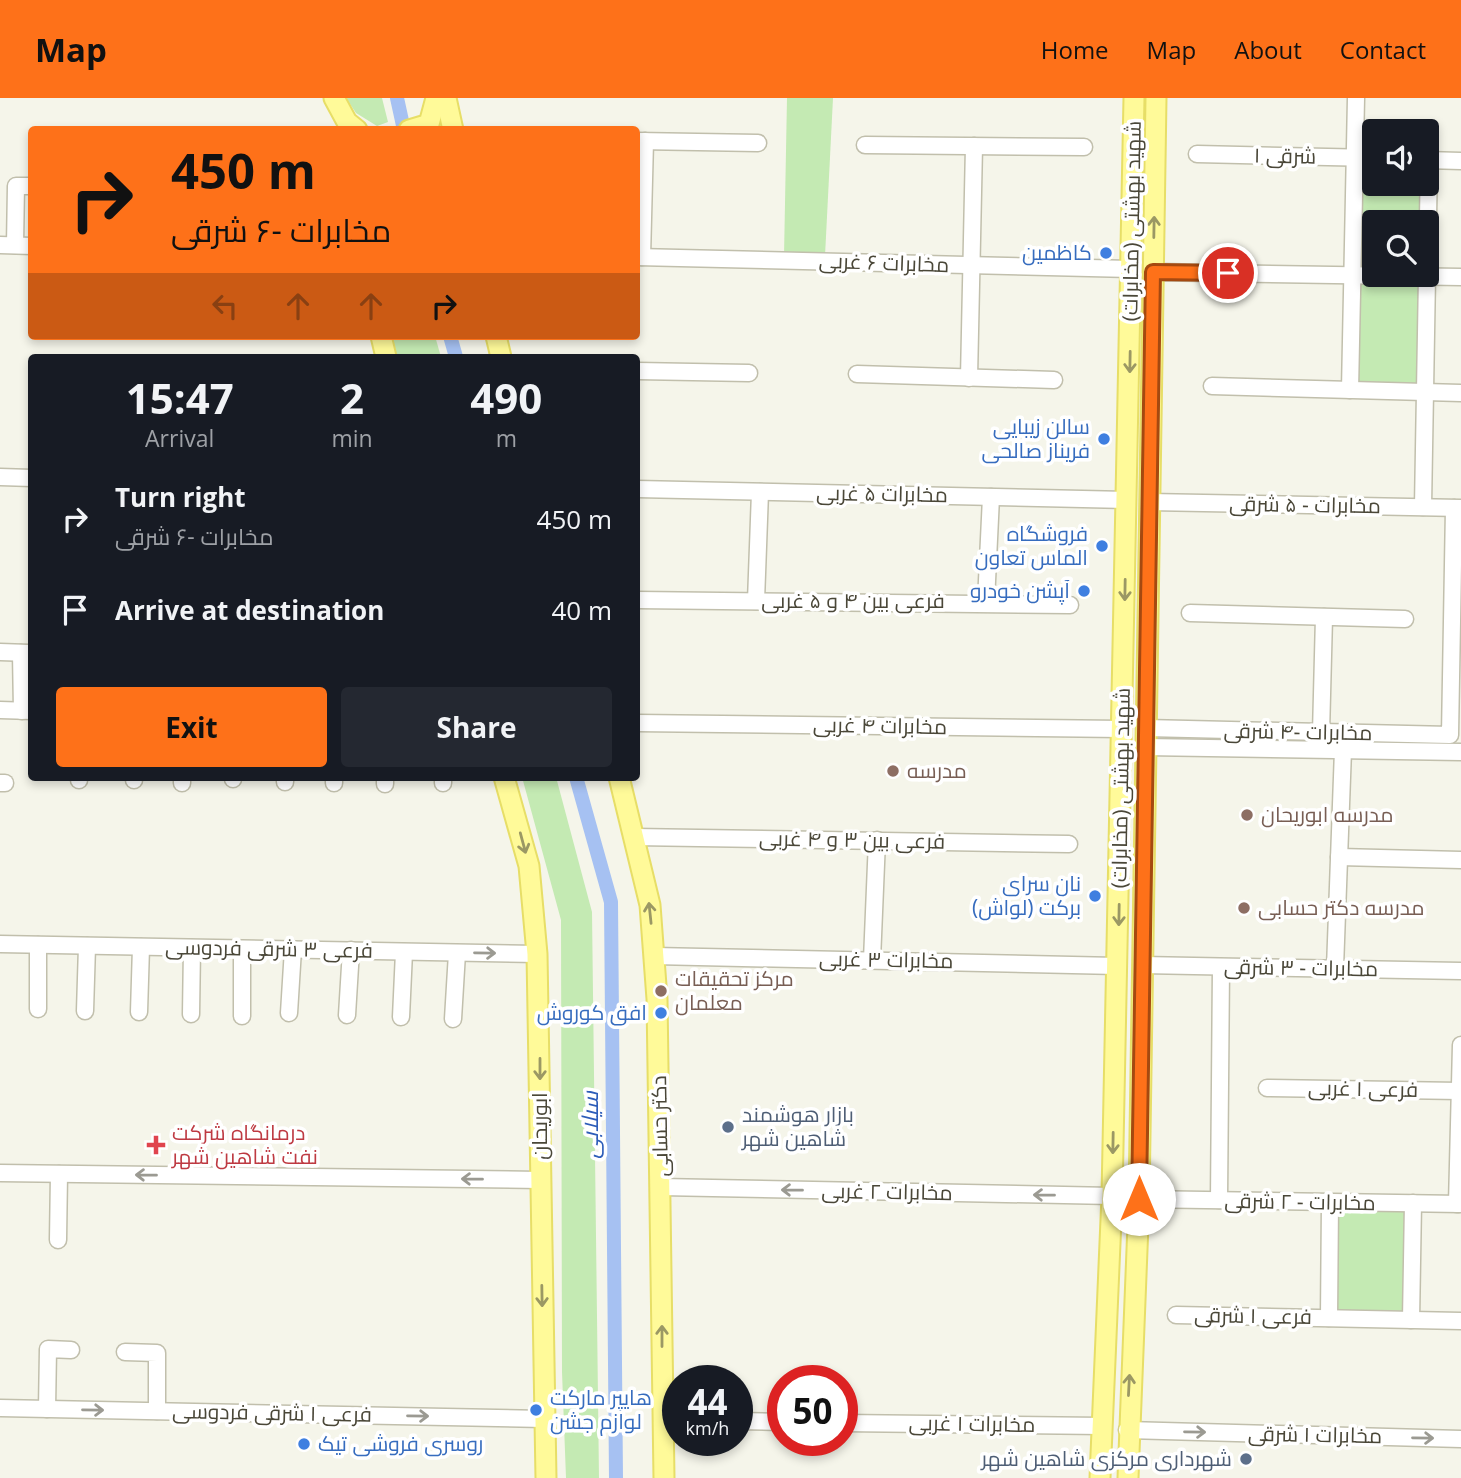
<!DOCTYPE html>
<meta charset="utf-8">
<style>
body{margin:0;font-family:"Open Sans",Cairo,sans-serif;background:#242831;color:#f1f3f6;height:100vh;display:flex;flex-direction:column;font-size:26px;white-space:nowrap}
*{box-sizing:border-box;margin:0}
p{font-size:23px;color:#9ea1a6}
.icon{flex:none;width:38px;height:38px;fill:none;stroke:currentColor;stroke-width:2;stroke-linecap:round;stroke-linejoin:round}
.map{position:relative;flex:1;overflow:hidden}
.sheet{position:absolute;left:28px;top:256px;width:612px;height:427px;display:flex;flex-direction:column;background:#171b24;border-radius:7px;box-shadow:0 4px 10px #0003}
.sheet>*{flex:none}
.guide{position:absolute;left:28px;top:28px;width:612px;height:214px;border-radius:7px;box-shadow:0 4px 10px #0003;background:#fe7119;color:#111;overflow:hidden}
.controls{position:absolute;left:1362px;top:21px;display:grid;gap:14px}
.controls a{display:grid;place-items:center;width:77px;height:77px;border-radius:7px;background:#171b24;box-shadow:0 4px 10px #0003;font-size:35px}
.speed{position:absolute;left:662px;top:1267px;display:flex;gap:14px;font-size:35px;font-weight:700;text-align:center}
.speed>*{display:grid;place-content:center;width:91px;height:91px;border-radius:50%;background:#171b24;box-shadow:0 4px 10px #0003;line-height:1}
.speed small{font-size:18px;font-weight:400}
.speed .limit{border:10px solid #d22;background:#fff;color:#111}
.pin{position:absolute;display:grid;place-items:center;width:60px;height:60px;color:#fff;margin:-30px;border:4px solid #fff;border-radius:50%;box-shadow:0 2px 7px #0007}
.me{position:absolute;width:77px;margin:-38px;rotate:0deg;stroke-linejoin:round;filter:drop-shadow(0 0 5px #0008)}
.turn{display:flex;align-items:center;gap:24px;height:147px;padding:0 28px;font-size:32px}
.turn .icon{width:91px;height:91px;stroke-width:2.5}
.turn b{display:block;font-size:49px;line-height:60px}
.lanes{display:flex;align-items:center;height:66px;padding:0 28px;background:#0003;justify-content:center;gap:35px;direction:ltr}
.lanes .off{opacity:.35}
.eta{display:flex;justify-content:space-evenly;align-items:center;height:119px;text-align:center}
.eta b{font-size:42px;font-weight:700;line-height:49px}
.cta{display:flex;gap:14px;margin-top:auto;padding:14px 28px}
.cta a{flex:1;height:80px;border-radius:7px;background:#fe7119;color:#111;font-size:28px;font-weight:700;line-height:80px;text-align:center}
.cta a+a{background:#242831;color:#f1f3f6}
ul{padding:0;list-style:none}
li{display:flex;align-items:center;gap:21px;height:91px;padding:0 28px}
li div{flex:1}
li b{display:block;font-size:26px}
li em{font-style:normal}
header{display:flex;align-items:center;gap:42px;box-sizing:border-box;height:98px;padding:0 35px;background:#fe7119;color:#111}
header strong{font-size:33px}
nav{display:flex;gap:38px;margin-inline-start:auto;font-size:24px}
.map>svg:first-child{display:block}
.green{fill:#c4eab3}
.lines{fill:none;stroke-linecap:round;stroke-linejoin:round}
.canal{stroke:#a6c1f2;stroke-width:14}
.minor-casing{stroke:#c1bfac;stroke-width:19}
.major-casing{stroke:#e7de67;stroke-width:23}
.minor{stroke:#fff;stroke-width:16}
.major{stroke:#fffa99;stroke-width:19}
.oneway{stroke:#9b9864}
.oneway2{stroke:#9b9a92}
.route-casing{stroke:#a54910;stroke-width:18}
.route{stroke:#fe7119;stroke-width:12}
.shop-dot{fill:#3f7fe0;stroke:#fff;stroke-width:2.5}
.education-dot{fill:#8d6e63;stroke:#fff;stroke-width:2.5}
.service-dot{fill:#5c6f8a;stroke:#fff;stroke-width:2.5}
.health-dot{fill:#e0444e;stroke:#fff;stroke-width:2.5}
.labels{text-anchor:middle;stroke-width:7;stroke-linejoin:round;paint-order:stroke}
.street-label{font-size:21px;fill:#4a4738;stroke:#fff}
.shop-label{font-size:21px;fill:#366cbe;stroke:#fff;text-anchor:end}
.education-label{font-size:21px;fill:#785e54;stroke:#fff;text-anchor:start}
.service-label{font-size:21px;fill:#4e5e75;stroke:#fff;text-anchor:start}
.health-label{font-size:21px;fill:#be3a42;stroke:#fff;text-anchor:start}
.water-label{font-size:23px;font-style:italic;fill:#2d5db9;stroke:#fff}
</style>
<header>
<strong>Map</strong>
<nav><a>Home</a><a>Map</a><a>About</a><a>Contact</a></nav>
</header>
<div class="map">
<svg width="1461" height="1380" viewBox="0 0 1461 1380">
<rect width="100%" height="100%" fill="#f5f5ea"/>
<g class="green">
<polygon points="346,0 382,0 388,24 377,28 356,15"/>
<polygon points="787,0 833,0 825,158 784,158"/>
<polygon points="1362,66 1374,66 1374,86 1424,86 1423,124 1374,124 1374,173 1359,172"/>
<polygon points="1360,180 1422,182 1419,289 1356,287"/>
<polygon points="391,238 435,238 441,259 397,259"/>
<polygon points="522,679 556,679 592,814 599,1380 566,1380 562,1274 561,822"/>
<polygon points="1338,1110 1406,1112 1405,1213 1337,1212"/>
</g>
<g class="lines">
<g class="canal">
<polyline points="397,0 404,32"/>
<polyline points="450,238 456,259"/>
<polyline points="576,679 611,804 616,1380"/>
</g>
<g class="minor-casing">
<g id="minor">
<polyline points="637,43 758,45"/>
<polyline points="865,47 1084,49"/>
<polyline points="1197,56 1374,60"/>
<polyline points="1426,62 1461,63"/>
<polyline points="0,147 32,148"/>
<polyline points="15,147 16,88 32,88"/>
<polyline points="637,159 1131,171"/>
<polyline points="642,159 645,43"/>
<polyline points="1153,174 1461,179"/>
<polyline points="637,273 749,275"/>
<polyline points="857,276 1054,282"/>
<polyline points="969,280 974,48"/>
<polyline points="1212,288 1461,295"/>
<polyline points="1350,292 1356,0"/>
<polyline points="0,379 32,380"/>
<polyline points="637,391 1127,402"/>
<polyline points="1149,404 1461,410"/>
<polyline points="1423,409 1429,62"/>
<polyline points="637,502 1070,507"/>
<polyline points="756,503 760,394"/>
<polyline points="986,504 991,399"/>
<polyline points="1190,515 1405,521"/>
<polyline points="0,554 29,555"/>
<polyline points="21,555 22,613"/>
<polyline points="0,612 32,613"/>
<polyline points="637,625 1122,631"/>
<polyline points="1146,630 1450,637 1454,410"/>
<polyline points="1321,635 1324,519"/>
<polyline points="1145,649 1461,654"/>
<polyline points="285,679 285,684"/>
<polyline points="443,679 443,685"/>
<polyline points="233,681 233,679"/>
<polyline points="79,682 79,679"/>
<polyline points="134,682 134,679"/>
<polyline points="0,685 5,685"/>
<polyline points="182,685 182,679"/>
<polyline points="334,685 334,679"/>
<polyline points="385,686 385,679"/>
<polyline points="634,739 1069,746"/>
<polyline points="1339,759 1461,762"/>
<polyline points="0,846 537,856"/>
<polyline points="242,851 242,918"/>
<polyline points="654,858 1117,868"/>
<polyline points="872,862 877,742"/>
<polyline points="1142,867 1461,873"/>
<polyline points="1335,870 1343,652"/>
<polyline points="38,911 38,847"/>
<polyline points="85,913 87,848"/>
<polyline points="139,914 141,849"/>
<polyline points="289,915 293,851"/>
<polyline points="191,916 192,850"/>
<polyline points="347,917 351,852"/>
<polyline points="401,919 404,854"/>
<polyline points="453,921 457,855"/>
<polyline points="1267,990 1460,993"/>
<polyline points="0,1075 540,1082"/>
<polyline points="661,1089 1112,1098"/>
<polyline points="1139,1101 1461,1106"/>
<polyline points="1219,1102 1221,869"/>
<polyline points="1457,1106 1461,947"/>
<polyline points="58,1142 59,1076"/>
<polyline points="1176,1217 1461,1223"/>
<polyline points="1329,1220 1330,1104"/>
<polyline points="1411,1222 1413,1105"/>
<polyline points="125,1254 157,1255 157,1313"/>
<polyline points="0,1310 544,1321"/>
<polyline points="47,1311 48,1251 71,1252"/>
<polyline points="662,1322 677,1322"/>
<polyline points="737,1323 782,1324"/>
<polyline points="842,1325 1103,1328"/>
<polyline points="1127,1332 1461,1341"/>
</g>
</g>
<g class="major-casing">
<g id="major">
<polyline points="334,0 347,24 357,32"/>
<polyline points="446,0 453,32"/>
<polyline points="409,32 429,26 436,0"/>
<polyline points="381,238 386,259"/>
<polyline points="496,238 501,259"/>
<polyline points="504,679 529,768 537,856 546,1380"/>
<polyline points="619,679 650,807 657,901 664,1380"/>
<polyline points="1100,1380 1112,1098 1134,0"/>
<polyline points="1128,1380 1139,1101 1156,0"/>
</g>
</g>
<use href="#minor" class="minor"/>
<use href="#major" class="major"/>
</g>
<defs><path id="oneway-shaft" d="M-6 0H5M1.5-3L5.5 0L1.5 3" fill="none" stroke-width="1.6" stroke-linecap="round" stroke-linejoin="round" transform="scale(1.75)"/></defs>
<g class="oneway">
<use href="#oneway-shaft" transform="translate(1154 129) rotate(-89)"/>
<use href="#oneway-shaft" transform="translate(1130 264) rotate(91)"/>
<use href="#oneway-shaft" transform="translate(1125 492) rotate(91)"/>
<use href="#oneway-shaft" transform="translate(523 745) rotate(75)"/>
<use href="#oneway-shaft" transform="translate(650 815) rotate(-96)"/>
<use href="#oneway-shaft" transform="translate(1119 817) rotate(91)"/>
<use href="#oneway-shaft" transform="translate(540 971) rotate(90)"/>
<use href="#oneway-shaft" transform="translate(1113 1045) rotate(91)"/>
<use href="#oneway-shaft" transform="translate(542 1198) rotate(89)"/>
<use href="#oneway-shaft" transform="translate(662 1238) rotate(-90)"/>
<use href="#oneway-shaft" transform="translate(1129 1287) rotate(-87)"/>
</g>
<g class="oneway2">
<use href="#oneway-shaft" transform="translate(485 855) rotate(1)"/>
<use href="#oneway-shaft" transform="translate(146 1077) rotate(-179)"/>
<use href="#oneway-shaft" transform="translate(472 1081) rotate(-179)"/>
<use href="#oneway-shaft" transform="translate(792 1092) rotate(-179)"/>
<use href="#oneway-shaft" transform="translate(1044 1097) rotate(-179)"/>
<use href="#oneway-shaft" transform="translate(93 1312) rotate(1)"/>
<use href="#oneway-shaft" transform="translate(418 1318) rotate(1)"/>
<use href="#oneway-shaft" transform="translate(1195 1334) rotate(1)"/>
<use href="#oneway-shaft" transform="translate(1423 1340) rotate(1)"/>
</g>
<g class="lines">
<g class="route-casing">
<polyline id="route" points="1139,1101 1153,174 1228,175"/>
</g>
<use href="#route" class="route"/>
</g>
<g class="shop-dot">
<circle cx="1106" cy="155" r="7"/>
<circle cx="1104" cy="341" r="7"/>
<circle cx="1102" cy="448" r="7"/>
<circle cx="1084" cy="493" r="7"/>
<circle cx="1095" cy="798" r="7"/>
<circle cx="661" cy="915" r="7"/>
<circle cx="536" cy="1312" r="7"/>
<circle cx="304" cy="1346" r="7"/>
</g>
<g class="education-dot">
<circle cx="893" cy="673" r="7"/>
<circle cx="1247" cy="717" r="7"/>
<circle cx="1244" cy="810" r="7"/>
<circle cx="661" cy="893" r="7"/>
</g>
<g class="service-dot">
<circle cx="728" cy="1029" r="7"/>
<circle cx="1246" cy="1361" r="7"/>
</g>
<path class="health-dot" d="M152.5 1036.5h7v7h7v7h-7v7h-7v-7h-7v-7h7z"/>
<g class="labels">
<g class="street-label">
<text transform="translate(1285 58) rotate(1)" y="7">شرقی ۱</text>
<text transform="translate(1132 123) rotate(-89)" y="7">شهید بهشتی (مخابرات)</text>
<text transform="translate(884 165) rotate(2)" y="7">مخابرات ۶ غربی</text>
<text transform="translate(882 396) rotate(1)" y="7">مخابرات ۵ غربی</text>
<text transform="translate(1305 407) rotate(1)" y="7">مخابرات - ۵ شرقی</text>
<text x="853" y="510">فرعی بین ۴ و ۵ غربی</text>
<text transform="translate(880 628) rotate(1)" y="7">مخابرات ۴ غربی</text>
<text transform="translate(1298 634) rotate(1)" y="7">مخابرات -۴ شرقی</text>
<text transform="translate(1121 690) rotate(-89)" y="7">شهید بهشتی (مخابرات)</text>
<text transform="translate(852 742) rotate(1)" y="7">فرعی بین ۳ و ۴ غربی</text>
<text transform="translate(269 851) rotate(1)" y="7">فرعی ۳ شرقی فردوسی</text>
<text transform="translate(886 862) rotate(1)" y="7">مخابرات ۳ غربی</text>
<text transform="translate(1301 870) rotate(1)" y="7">مخابرات - ۳ شرقی</text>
<text transform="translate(1363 991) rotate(1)" y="7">فرعی ۱ غربی</text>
<text transform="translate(540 1028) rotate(-90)" y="7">ابوریحان</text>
<text transform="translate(660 1028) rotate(-91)" y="7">دکتر حسابی</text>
<text transform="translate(887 1094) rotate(1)" y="7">مخابرات ۲ غربی</text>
<text transform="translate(1300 1104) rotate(1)" y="7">مخابرات - ۲ شرقی</text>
<text transform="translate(1253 1218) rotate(1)" y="7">فرعی ۱ شرقی</text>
<text transform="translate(272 1315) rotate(1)" y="7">فرعی ۱ شرقی فردوسی</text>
<text transform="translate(972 1326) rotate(1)" y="7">مخابرات ۱ غربی</text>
<text transform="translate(1315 1337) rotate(1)" y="7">مخابرات ۱ شرقی</text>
</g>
<g class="shop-label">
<text x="1092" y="162">کاظمین</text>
<text x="1090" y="336">سالن زیبایی<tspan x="1090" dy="24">فریناز صالحی</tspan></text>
<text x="1088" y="443">فروشگاه<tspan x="1088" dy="24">الماس تعاون</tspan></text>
<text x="1070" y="500">آپشن خودرو</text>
<text x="1081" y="793">نان سرای<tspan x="1081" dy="24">برکت (لواش)</tspan></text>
<text x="647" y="922">افق کوروش</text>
<text x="550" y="1307" text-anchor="start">هایپر مارکت<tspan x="550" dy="24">لوازم جشن</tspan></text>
<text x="318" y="1353" text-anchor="start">روسری فروشی تیک</text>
</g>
<g class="education-label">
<text x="907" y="680">مدرسه</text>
<text x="1261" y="724">مدرسه ابوریحان</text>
<text x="1258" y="817">مدرسه دکتر حسابی</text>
<text x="675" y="888">مرکز تحقیقات<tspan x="675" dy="24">معلمان</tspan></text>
</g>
<g class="service-label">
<text x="742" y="1024">بازار هوشمند<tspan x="742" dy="24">شاهین شهر</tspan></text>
<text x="1232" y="1368" text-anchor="end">شهرداری مرکزی شاهین شهر</text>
</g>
<g class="health-label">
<text x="172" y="1042">درمانگاه شرکت<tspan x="172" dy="24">نفت شاهین شهر</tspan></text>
</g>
<g class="water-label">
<text transform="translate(590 1027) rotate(-90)" y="8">سیلابی</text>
</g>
</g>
</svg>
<div class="controls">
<a><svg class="icon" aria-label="sound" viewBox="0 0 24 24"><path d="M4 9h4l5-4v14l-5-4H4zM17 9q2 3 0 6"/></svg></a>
<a><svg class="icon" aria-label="search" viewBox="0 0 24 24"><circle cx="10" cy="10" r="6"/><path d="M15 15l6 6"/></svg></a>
</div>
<div class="speed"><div>44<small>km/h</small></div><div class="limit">50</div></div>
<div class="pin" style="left:1228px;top:175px;background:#d93025"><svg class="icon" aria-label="arrive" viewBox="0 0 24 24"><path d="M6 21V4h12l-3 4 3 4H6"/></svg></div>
<svg class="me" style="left:1139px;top:1101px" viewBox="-20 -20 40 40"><circle r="19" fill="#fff"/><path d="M0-13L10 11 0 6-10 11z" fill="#fe7119"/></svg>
<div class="guide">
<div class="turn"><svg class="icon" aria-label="right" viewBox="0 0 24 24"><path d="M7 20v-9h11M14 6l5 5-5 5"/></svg><div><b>450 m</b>مخابرات -۶ شرقی</div></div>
<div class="lanes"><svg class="icon off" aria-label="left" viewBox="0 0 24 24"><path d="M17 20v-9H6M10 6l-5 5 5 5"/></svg><svg class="icon off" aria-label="ahead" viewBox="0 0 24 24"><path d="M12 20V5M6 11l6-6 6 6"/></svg><svg class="icon off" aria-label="ahead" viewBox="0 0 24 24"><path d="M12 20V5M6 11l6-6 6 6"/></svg><svg class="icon" aria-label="right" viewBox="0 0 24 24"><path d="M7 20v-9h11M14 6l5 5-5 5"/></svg></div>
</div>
<section class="sheet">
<div class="eta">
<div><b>15:47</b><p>Arrival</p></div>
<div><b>2</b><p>min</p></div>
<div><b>490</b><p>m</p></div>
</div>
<ul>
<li><svg class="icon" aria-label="right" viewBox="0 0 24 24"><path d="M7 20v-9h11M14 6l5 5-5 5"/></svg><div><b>Turn right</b><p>مخابرات -۶ شرقی</p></div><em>450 m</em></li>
<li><svg class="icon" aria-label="arrive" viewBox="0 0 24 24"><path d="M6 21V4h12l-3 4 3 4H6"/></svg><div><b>Arrive at destination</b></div><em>40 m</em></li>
</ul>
<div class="cta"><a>Exit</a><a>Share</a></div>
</section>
</div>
